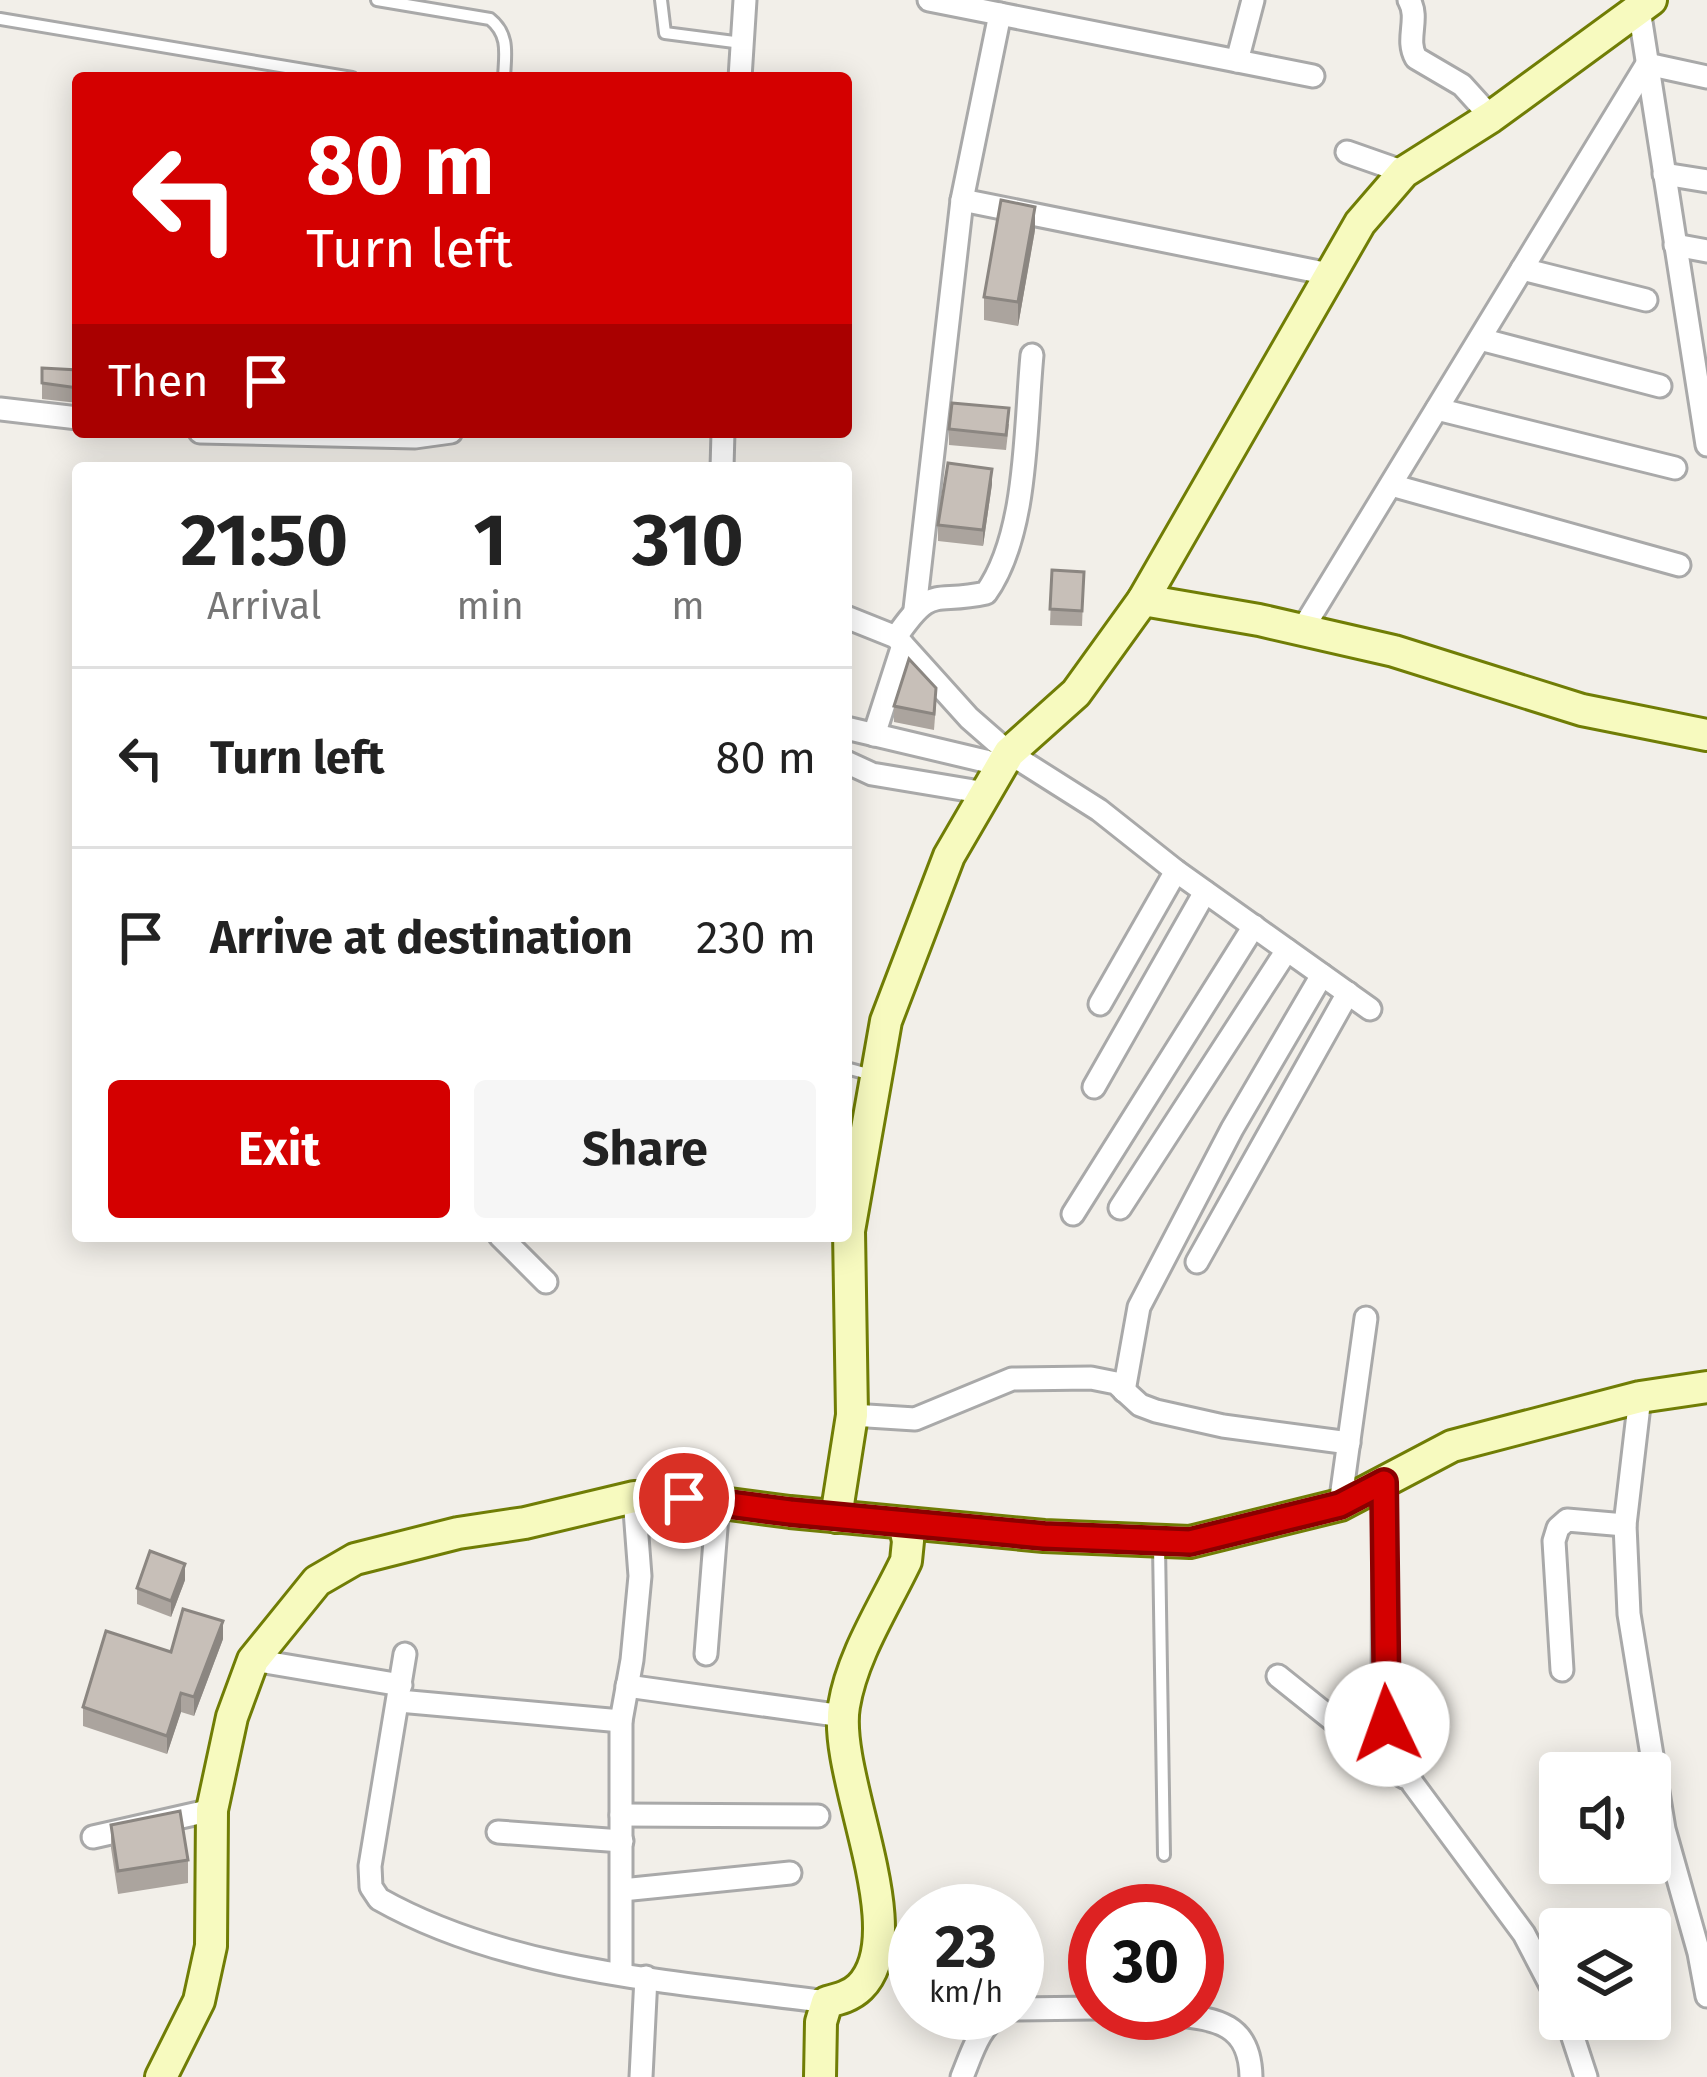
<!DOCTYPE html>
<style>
body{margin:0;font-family:"Fira Sans",sans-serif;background:#f6f6f6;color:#222;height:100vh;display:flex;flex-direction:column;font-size:45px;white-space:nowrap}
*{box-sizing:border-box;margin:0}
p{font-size:39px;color:#767676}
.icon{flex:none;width:66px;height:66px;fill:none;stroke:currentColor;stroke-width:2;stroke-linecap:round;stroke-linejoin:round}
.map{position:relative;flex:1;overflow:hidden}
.side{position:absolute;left:72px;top:462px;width:780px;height:780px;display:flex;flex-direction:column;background:#fff;border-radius:12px;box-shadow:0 6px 30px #0003}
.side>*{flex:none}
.hud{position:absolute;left:72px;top:72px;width:780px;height:366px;border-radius:12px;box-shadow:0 6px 30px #0003;background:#d40000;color:#fff;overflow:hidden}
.fabs{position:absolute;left:1539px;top:1752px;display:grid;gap:24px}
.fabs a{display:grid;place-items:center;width:132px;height:132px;border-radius:12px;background:#fff;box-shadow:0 6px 30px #0003;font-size:60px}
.speed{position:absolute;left:888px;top:1884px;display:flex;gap:24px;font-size:60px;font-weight:700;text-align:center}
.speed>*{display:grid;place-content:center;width:156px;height:156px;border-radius:50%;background:#fff;box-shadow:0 6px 30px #0003;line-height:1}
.speed small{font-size:30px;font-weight:400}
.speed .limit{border:18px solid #d22;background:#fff;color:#111}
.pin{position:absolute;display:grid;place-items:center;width:102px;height:102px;color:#fff;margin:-51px;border:6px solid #fff;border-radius:50%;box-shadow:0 3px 12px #0007}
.me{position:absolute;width:132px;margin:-66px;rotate:357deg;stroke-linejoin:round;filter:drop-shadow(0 0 9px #0008)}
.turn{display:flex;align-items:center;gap:42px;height:252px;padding:0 36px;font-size:54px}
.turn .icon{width:156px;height:156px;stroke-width:2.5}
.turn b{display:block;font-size:84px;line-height:102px}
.then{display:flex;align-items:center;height:114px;padding:0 36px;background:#0003;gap:24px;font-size:45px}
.eta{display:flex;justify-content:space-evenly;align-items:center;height:204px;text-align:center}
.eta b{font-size:72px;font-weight:700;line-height:84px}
.button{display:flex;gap:24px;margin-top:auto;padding:24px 36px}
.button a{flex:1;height:138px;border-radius:12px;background:#d40000;color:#fff;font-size:48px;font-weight:700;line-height:138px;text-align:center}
.button a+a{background:#f6f6f6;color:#222}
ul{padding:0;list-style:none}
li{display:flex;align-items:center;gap:36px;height:180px;padding:0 36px;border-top:3px solid #e0e0e0}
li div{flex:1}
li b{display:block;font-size:45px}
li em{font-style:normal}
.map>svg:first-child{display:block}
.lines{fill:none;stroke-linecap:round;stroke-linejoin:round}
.lane-casing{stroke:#a9a9a9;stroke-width:16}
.street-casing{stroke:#a9a9a9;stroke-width:27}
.secondary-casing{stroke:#707d05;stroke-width:36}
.lane{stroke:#fff;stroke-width:10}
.street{stroke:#fff;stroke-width:21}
.secondary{stroke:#f7fabf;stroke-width:30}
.wall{fill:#aba49e}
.shaded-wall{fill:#8b8681}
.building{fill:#c7bfb8;stroke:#8b8681;stroke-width:3}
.route-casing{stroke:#8a0000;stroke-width:30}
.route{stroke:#d40000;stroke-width:21}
</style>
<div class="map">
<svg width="1707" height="2077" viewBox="0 0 1707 2077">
<rect width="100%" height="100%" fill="#f2efe9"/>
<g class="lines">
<g class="lane-casing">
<g id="lane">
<path d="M 377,0 L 490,19 C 510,35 505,55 504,78"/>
<polyline points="661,0 665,33 742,43"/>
<polyline points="0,19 352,78"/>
<polyline points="846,1068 872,1075"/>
<polyline points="1159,1546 1164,1855"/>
</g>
</g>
<g class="street-casing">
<g id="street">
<polyline points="929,0 1313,76"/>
<path d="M 1409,0 C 1420,19 1405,39 1416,58 L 1462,85 L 1491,117"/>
<polyline points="1639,9 1707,445"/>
<polyline points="1237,61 1253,0"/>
<polyline points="740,78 745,0"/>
<polyline points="1347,152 1404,172"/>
<polyline points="1664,174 1707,181"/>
<polyline points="962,200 1329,274"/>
<polyline points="1675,245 1707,251"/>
<polyline points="1522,269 1646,300"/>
<polyline points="1480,339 1660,386"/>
<polyline points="0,409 78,418"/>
<polyline points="1437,409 1675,468"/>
<polyline points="200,432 415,437 451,432"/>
<polyline points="722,468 723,432"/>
<polyline points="1391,485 1679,565"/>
<polyline points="915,609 962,200 1000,14"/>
<polyline points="846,617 896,637 969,718 1009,753 1099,810 1176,871 1370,1009"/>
<polyline points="1302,630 1647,64 1707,77"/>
<path d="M 896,637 C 933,583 932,605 986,593 C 1028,534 1025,427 1032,355"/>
<polyline points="846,728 1002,765"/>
<polyline points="874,735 903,645"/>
<polyline points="846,762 872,774 986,793"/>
<polyline points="1100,1004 1176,871"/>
<polyline points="1094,1087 1205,892"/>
<polyline points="1120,1208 1287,950"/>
<polyline points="1073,1214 1254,926"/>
<polyline points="500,1236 546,1282"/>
<polyline points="1197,1262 1348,993"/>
<polyline points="1124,1391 1139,1307 1232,1129 1322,975"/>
<polyline points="1640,1397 1625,1525 1629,1614 1664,1829 1699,1953 1707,1996"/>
<polyline points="852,1415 915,1419 1012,1379 1091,1378 1116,1383 1140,1405 1156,1411 1223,1426 1349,1443"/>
<polyline points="1384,1482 1383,1698 1395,1751 1413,1784 1524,1934 1560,2003"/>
<polyline points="1340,1505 1366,1318"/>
<path d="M 405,1654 L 370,1866 L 371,1887 L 379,1899 C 510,1973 680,1982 827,2002"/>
<polyline points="706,1654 718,1503"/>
<polyline points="253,1660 401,1685"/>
<polyline points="1562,1670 1554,1541 1558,1528 1567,1520 1625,1525"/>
<polyline points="1278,1676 1404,1777"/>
<polyline points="627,1686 843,1716"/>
<polyline points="399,1701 621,1721"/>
<polyline points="621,1815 818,1816"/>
<polyline points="498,1832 622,1841"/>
<polyline points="93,1837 212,1810"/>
<polyline points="622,1890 790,1873"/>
<polyline points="621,1974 621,1721 632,1660 640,1576 634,1497"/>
<polyline points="1017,2009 1095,2008"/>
<path d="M 1164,2013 C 1211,2019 1250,2019 1251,2077"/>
<polyline points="1567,2019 1586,2077"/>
<polyline points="641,2077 646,1977"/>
<path d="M 962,2077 C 972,2053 979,2026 1002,2013"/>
</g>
</g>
<g class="secondary-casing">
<g id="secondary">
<polyline points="1143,600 1259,620 1394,651 1582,710 1707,735"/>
<polyline points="836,1517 852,1415 849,1231 886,1021 949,856 1009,753 1076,693 1143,600 1360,223 1404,172 1491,117 1651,0"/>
<polyline points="161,2077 199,2001 211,1946 212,1810 232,1717 253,1660 317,1581 355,1559 458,1533 525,1523 634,1497 684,1498 790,1512 1044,1536 1190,1542 1340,1505 1452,1446 1640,1397 1707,1387"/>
<path d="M 820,2077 L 821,2022 L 827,2002 C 839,1999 851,1996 860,1987 C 915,1932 832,1776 844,1706 C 852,1656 884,1607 906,1561 L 908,1541 L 904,1523"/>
</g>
</g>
<use href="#lane" class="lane"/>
<use href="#street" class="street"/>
<use href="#secondary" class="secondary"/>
</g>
<g class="wall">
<polygon points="1035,230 1018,326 984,320 984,297"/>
<polygon points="42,368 78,370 78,403 42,399"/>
<polygon points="1009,424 1006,450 949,445 949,429"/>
<polygon points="992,484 983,546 938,541 938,525"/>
<polygon points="1052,570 1084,572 1082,626 1050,625"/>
<polygon points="936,704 934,730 894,722 894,706"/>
<polygon points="185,1580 171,1617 137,1604 137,1588"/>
<polygon points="223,1639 194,1716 181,1712 167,1754 83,1726 83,1707 171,1652"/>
<polygon points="111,1825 188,1860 188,1883 118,1894 111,1848"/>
</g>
<g class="shaded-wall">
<polygon points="1035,207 1035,230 1018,326 1018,302"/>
<polygon points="992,469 992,484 983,546 983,530"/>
<polygon points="185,1564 185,1580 171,1617 171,1601"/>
<polygon points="223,1621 223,1639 194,1716 194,1697"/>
<polygon points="181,1693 181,1712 167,1754 167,1736"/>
</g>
<g class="building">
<polygon points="1001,200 1035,207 1018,302 984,297"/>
<polygon points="42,368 78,370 78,388 42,383"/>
<polygon points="952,403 1009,408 1006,435 949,429"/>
<polygon points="948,463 992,469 983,530 938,525"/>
<polygon points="1052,570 1084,572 1082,611 1050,609"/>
<polygon points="909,659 936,688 934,714 894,706"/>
<polygon points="150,1551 185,1564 171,1601 137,1588"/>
<polygon points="183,1609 223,1621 194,1697 181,1693 167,1736 83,1707 106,1631 171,1652"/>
<polygon points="180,1811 188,1860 118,1871 111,1825"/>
</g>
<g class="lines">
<g class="route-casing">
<polyline id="route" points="684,1498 790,1512 1044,1536 1190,1542 1340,1505 1384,1482 1387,1724"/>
</g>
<use href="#route" class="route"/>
</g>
</svg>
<div class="fabs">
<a><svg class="icon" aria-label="sound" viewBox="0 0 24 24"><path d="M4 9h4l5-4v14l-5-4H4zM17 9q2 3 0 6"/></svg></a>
<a><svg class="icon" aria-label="layers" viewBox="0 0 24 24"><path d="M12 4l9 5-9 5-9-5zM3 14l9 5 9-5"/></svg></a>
</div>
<div class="speed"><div>23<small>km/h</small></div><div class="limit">30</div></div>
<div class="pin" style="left:684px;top:1498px;background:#d93025"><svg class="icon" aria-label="arrive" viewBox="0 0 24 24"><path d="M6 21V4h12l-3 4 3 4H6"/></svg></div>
<svg class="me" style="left:1387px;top:1724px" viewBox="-20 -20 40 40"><circle r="19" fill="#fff"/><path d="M0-13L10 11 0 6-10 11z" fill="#d40000"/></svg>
<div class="hud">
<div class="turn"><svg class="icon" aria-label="left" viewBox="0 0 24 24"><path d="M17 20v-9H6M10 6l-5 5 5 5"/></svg><div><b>80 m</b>Turn left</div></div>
<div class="then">Then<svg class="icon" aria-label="arrive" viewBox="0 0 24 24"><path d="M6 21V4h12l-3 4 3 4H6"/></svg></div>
</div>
<section class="side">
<div class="eta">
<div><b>21:50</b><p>Arrival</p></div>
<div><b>1</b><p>min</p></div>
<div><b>310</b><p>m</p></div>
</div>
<ul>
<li><svg class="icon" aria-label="left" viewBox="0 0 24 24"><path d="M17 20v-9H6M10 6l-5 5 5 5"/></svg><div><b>Turn left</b></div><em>80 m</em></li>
<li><svg class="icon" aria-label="arrive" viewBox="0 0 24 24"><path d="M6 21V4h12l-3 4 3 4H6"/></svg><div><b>Arrive at destination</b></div><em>230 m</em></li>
</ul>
<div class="button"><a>Exit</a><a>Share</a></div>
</section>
</div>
